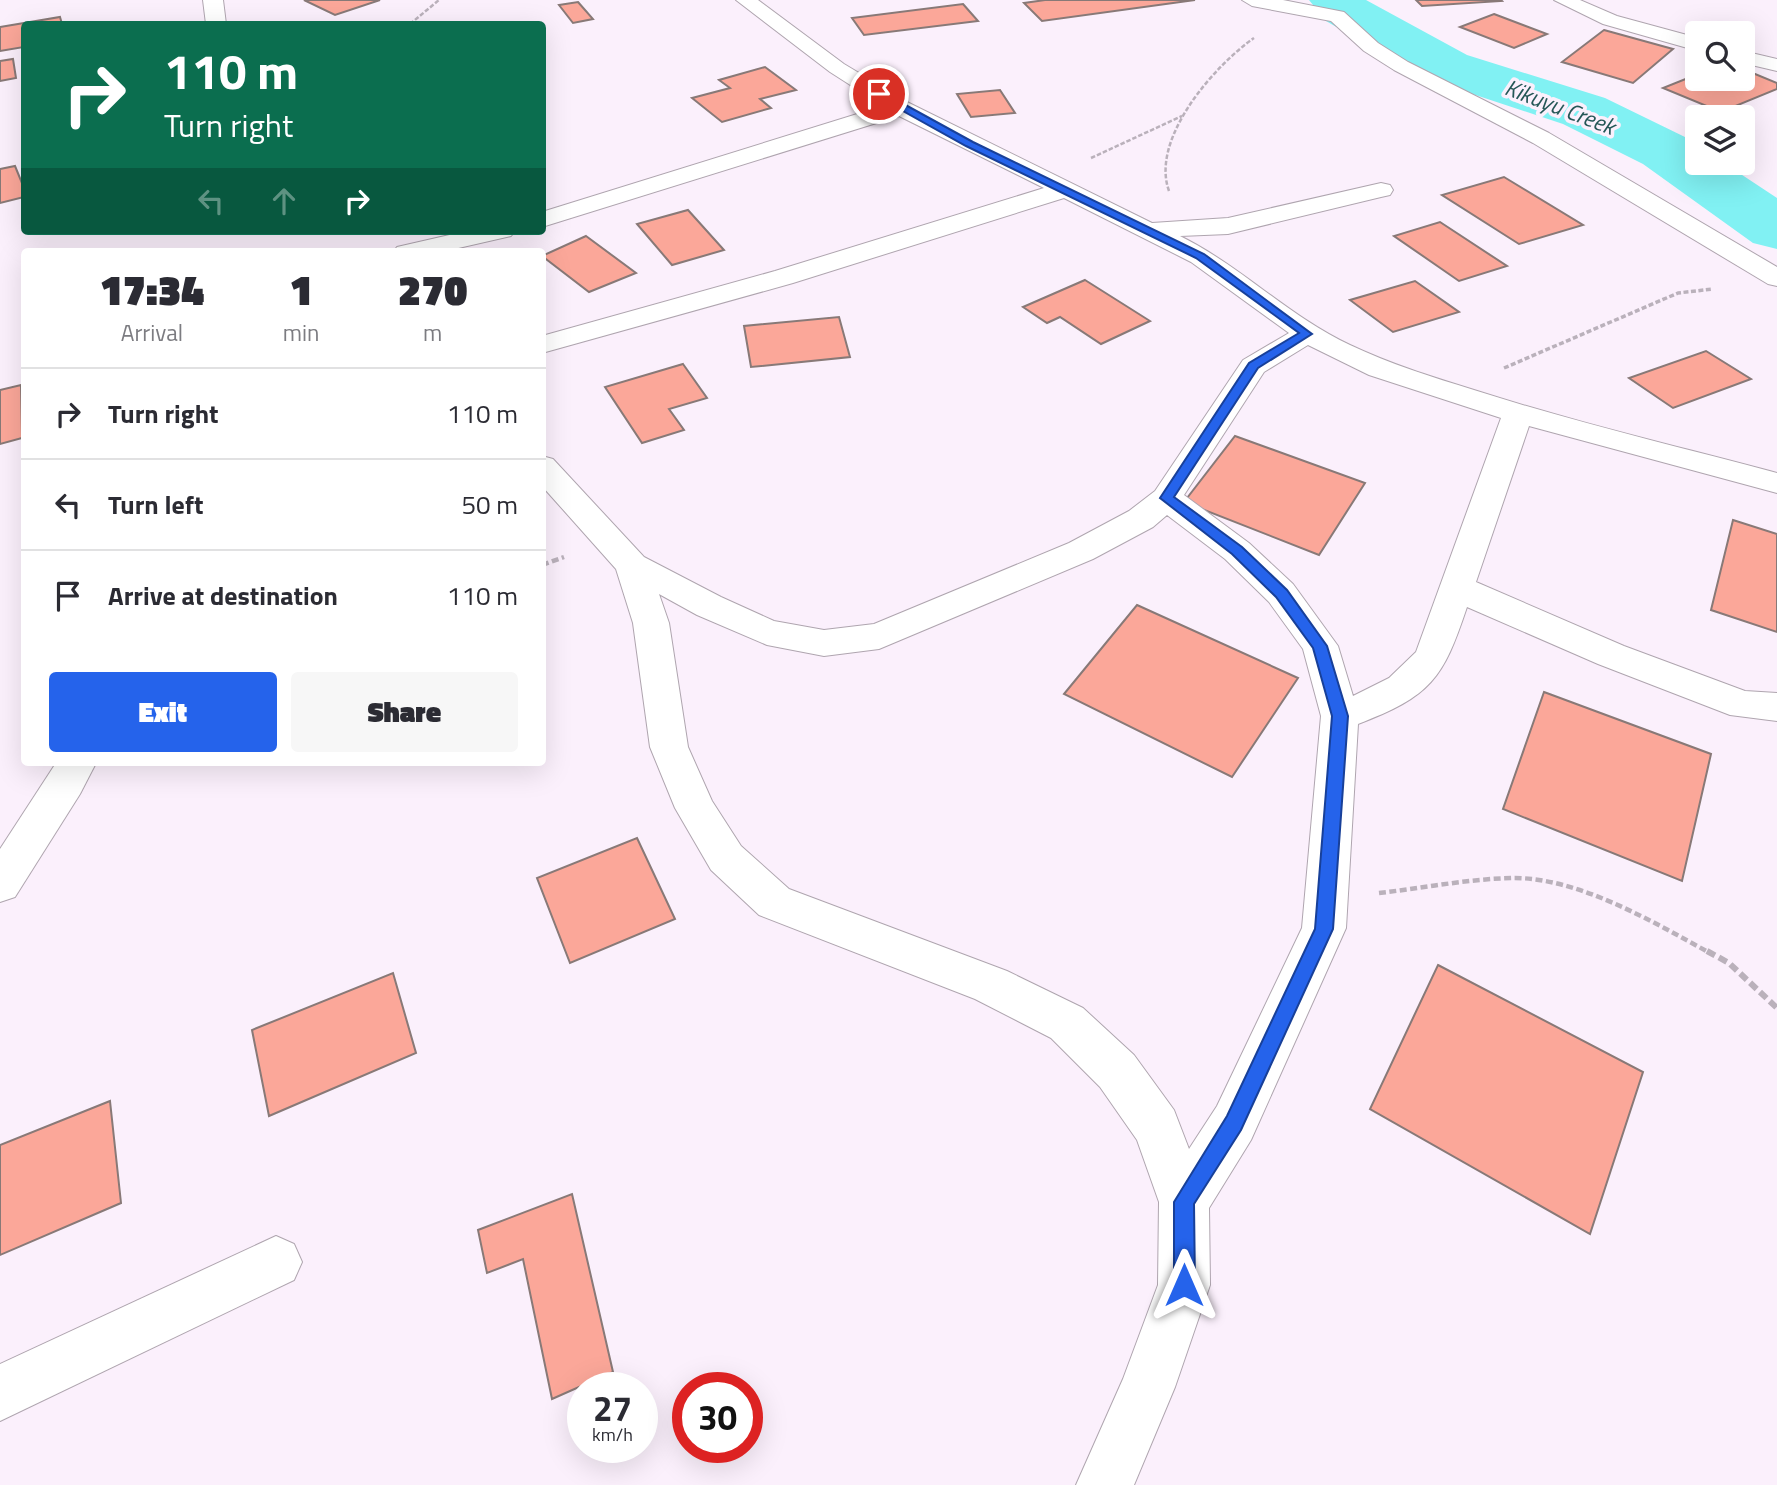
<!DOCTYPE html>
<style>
body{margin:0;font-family:"Titillium Web",sans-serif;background:#f7f7f7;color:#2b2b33;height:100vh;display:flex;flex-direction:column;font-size:26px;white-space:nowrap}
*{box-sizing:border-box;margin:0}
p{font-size:23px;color:#7c7c81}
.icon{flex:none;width:38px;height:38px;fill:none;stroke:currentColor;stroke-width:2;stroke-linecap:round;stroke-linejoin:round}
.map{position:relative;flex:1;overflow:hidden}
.side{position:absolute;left:21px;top:248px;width:525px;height:518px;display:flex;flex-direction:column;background:#fff;border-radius:7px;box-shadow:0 7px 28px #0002}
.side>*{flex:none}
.hud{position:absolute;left:21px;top:21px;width:525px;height:214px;border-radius:7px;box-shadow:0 7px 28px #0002;background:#0b6e4f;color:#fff;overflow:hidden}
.fabs{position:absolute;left:1685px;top:21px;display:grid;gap:14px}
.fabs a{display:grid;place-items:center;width:70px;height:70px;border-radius:7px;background:#fff;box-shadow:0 7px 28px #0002;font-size:35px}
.speed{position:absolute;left:567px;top:1372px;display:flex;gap:14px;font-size:35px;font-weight:700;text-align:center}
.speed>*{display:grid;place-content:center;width:91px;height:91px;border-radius:50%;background:#fff;box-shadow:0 7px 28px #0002;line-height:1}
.speed small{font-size:18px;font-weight:400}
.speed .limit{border:10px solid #d22;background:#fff;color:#111}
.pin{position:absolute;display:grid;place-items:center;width:60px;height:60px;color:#fff;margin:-30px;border:4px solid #fff;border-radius:50%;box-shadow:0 2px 7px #0007}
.me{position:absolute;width:77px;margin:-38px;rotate:0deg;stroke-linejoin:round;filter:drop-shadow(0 0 5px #0008)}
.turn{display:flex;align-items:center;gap:24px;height:147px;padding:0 28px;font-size:32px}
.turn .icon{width:91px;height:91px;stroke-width:2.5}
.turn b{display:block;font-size:49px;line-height:60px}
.lanes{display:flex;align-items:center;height:66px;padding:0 28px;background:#0003;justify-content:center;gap:35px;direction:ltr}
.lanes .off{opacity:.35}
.eta{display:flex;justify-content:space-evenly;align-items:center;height:119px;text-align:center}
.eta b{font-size:42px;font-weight:800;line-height:49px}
.cta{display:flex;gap:14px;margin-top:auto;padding:14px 28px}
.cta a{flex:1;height:80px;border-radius:7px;background:#2563eb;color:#fff;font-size:28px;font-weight:800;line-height:80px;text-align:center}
.cta a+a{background:#f7f7f7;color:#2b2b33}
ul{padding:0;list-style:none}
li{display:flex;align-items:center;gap:21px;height:91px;padding:0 28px;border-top:2px solid #e1e1e2}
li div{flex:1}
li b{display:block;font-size:26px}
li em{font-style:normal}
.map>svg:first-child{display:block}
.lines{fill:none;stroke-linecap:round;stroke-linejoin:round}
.river{fill:#81f1f3;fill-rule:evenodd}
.building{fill:#fba799;stroke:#887977;stroke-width:2}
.street-casing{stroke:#afa5af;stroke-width:2}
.path-far3{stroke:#bab1bb;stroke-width:2.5;stroke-dasharray:4.5 2;stroke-linecap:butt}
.path-far2{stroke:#bab1bb;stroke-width:3.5;stroke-dasharray:5 2.5;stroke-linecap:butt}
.path-far1{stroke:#bab1bb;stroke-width:4.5;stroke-dasharray:7 3.5;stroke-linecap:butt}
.path{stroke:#bab1bb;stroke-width:6;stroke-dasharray:9 4.5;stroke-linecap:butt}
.street{fill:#fff;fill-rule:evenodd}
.route{fill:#2563eb;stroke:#184099;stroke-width:2}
.labels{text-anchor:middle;stroke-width:7;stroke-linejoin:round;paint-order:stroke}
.far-water-label{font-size:23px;font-style:italic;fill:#255757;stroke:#fbf0fc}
</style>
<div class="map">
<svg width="1777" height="1485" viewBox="0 0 1777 1485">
<rect width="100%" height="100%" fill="#fbf0fc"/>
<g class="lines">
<polygon class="river" points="1309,0 1366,0 1467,55 1605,98 1687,138 1698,145 1698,163 1724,163 1777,198 1777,249 1753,243 1643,164 1563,124 1427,79 1326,21"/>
</g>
<g class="building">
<polygon points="304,0 380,0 335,15"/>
<polygon points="1045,0 1195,0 1042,21 1024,3"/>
<polygon points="1416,0 1501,0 1502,1 1422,6"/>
<polygon points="578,2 593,19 573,23 559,5"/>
<polygon points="963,4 978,21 864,35 852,18"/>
<polygon points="1494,14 1547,34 1514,48 1460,27"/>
<polygon points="60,17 62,24 24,24 24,47 0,51 0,27"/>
<polygon points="1604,30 1673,49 1633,83 1562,62"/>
<polygon points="13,59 16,78 0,81 0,61"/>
<polygon points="765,67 796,90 760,99 771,108 722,122 692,98 730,88 719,80"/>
<polygon points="1743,69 1777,83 1777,89 1721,112 1663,88 1698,74 1698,79 1743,79"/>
<polygon points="1000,90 1015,113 971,117 957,94"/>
<polygon points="15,166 24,188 24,197 0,203 0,169"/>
<polygon points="1504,177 1583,225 1519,244 1442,195"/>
<polygon points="688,210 724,250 672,265 637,224"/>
<polygon points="1440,222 1507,266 1459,281 1394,236"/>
<polygon points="586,236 636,273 589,292 542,256"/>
<polygon points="1085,280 1150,321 1101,344 1060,317 1047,323 1023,307"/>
<polygon points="1415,281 1459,312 1393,332 1350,300"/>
<polygon points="839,317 850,357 751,367 744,326"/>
<polygon points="1706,351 1751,379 1673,408 1629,378"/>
<polygon points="683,364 707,398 669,409 684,430 642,443 605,387"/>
<polygon points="21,385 22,438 0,444 0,390"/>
<polygon points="1235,436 1365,483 1319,555 1184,502"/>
<polygon points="1733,520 1777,534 1777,632 1711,610"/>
<polygon points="1137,605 1298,678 1232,777 1064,694"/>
<polygon points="1544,692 1711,754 1682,881 1503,809"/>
<polygon points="637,838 675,919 570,963 537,878"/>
<polygon points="1438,965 1643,1072 1590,1234 1370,1109"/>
<polygon points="393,973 416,1053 269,1116 252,1030"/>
<polygon points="110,1101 121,1203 0,1255 0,1145"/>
<polygon points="572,1194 613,1372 552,1399 523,1259 487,1273 478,1230"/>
</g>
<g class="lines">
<g class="street-casing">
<g id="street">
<polygon points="203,0 223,0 226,24 206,24"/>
<path d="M 736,0 L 758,0 L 844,64 L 909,103 L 1152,223 L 1228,218 L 1381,183 L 1390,185 L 1393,190 L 1390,195 L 1381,197 L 1228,234 L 1180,236 C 1241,266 1288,316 1350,345 C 1390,364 1432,377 1474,390 C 1574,422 1676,446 1777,473 L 1777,493 L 1529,426 L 1476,582 L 1624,646 L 1745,691 L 1777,693 L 1777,721 L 1730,715 L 1598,664 L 1467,607 C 1443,679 1431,696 1358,724 L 1346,928 L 1251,1140 L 1209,1208 L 1210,1285 L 1175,1387 L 1134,1485 L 1076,1485 L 1123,1379 L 1158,1285 L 1159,1202 L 1137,1140 L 1100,1087 L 1051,1038 L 975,999 L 759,915 L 711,870 L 675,808 L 650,747 L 633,623 L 616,569 L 542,486 L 542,456 L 553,459 L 644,557 L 721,597 L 774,621 L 824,630 L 874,624 L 1069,543 L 1129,511 L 1155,491 L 1243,360 L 1289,333 L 1191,262 L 1064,198 L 793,283 L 542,353 L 542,336 L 775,271 L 1044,188 L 899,116 L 542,227 L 542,212 L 883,106 L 830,72 ZM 1308,345 L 1369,375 L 1501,418 L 1416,652 L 1389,678 L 1353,696 L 1338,646 L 1293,584 L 1249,543 L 1184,495 L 1264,372 ZM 1167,515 L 1225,559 L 1269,602 L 1303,649 L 1321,716 L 1302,928 L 1217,1106 L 1189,1149 L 1174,1110 L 1134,1055 L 1083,1008 L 1007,971 L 789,889 L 741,846 L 712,801 L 688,747 L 669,623 L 659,594 L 697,615 L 767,645 L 824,656 L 879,649 L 1093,559 L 1153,527 Z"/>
<polygon points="1242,0 1283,0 1344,12 1378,43 1408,62 1549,133 1777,267 1777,286 1768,284 1533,143 1394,70 1364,51 1331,21 1252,6"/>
<polygon points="1554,0 1580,0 1617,16 1698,38 1698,51 1603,24"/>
<polygon points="1743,51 1777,59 1777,71 1743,63"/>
<polygon points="467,231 515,231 511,236 441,252 393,252 397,247"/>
<polygon points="56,763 96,763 80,794 15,897 0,902 0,849"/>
<polygon points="276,1236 294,1244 302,1262 294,1280 0,1421 0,1364"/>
</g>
</g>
<g class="path-far3">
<polyline points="410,24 439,0"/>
<polyline points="1091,158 1182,116"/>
<path d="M 1169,191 C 1150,139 1214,66 1254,38"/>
</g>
<polyline class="path-far2" points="1504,368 1678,293 1713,289"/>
<g class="path-far1">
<polyline points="542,565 564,557"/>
<path d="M 1379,893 C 1423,888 1468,879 1512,878 C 1578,877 1653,922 1710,953"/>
</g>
<polyline class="path" points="1707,951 1729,963 1777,1008"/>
<use href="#street" class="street"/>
</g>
<polygon class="route" points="876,92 882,92 973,142 1204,254 1312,334 1258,368 1174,497 1242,547 1287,590 1327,646 1348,716 1333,929 1241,1130 1194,1204 1195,1285 1192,1292 1184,1296 1177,1292 1174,1285 1174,1202 1227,1116 1315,929 1332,716 1313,648 1276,597 1232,554 1160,498 1249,363 1299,333 1196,258 966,146 876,96"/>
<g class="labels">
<g class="far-water-label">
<text transform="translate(1560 107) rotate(21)" y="8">Kikuyu Creek</text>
</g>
</g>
</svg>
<div class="fabs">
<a><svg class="icon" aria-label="search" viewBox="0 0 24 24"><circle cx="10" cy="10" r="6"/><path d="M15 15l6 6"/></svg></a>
<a><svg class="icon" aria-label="layers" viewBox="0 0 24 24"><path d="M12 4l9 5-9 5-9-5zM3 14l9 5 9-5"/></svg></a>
</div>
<div class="speed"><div>27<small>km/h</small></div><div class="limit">30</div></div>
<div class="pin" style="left:879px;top:94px;background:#d93025"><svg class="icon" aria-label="arrive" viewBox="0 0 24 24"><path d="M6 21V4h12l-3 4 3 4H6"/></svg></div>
<svg class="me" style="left:1184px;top:1285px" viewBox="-20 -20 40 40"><path d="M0-17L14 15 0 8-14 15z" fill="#2563eb" stroke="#fff" stroke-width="4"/></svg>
<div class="hud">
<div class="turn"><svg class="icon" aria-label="right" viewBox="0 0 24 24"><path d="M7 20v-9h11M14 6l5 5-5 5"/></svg><div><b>110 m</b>Turn right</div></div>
<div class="lanes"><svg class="icon off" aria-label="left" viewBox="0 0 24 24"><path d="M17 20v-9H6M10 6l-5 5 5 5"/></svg><svg class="icon off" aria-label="ahead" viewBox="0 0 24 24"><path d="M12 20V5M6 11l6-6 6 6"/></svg><svg class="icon" aria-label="right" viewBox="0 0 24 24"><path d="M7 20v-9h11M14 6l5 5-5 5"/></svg></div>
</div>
<section class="side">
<div class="eta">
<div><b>17:34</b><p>Arrival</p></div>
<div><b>1</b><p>min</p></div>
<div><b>270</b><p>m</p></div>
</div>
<ul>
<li><svg class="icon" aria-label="right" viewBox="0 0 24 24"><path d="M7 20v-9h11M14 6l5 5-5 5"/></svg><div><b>Turn right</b></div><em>110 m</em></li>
<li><svg class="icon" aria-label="left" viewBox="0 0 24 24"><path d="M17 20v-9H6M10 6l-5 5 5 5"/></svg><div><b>Turn left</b></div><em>50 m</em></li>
<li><svg class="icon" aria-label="arrive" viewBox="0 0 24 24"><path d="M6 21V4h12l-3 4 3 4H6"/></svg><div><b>Arrive at destination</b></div><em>110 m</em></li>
</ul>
<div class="cta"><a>Exit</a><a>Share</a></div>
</section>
</div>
